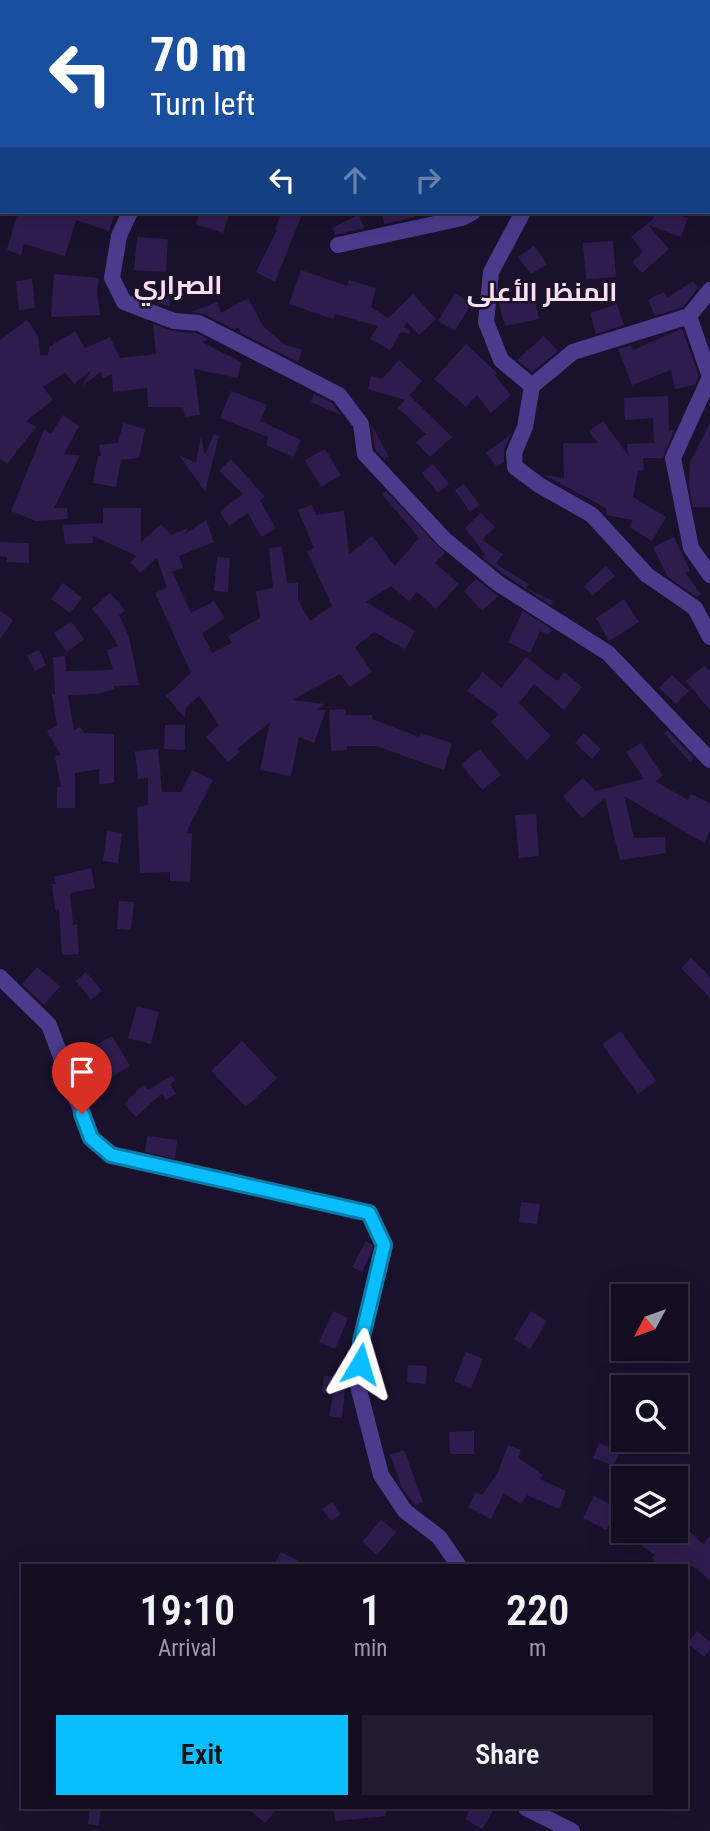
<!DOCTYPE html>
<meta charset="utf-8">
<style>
body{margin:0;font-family:"Roboto Condensed",Cairo,sans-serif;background:#211b2f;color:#f1f3f6;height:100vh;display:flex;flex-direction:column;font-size:26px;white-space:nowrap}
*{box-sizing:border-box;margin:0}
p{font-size:23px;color:#9d9ca5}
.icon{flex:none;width:38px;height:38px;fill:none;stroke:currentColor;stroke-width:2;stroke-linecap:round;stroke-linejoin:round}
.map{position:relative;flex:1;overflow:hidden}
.drawer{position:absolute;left:21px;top:1564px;width:667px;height:245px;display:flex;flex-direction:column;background:#140d22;border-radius:0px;box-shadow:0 7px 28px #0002,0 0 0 2px #332d40}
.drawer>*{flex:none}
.hud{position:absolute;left:0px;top:0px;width:710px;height:214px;box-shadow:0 7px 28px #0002,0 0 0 2px #332d40;background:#1a4fa0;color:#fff;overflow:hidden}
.needle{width:46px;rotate:229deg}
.controls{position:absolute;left:611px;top:1284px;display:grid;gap:14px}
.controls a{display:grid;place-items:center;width:77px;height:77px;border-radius:0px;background:#140d22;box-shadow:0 7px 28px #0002,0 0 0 2px #332d40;font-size:35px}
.pin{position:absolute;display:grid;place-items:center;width:60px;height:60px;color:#fff;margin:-72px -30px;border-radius:50% 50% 50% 0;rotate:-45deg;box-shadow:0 0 7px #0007}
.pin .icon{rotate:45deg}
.me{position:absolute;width:77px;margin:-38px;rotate:7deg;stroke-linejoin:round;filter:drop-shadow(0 0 5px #0008)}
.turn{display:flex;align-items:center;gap:24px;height:147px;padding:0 35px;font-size:32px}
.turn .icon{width:91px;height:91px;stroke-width:2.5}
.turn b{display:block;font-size:49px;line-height:60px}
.lanes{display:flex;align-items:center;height:66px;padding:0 35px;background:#0003;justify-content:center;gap:35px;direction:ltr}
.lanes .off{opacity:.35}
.eta{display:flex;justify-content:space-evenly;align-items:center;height:119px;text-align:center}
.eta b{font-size:42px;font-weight:600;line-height:49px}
.cta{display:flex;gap:14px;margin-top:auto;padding:14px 35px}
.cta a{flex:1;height:80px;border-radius:0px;background:#09beff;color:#111;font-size:28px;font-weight:600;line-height:80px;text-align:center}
.cta a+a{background:#211b2f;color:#f1f3f6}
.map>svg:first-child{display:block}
.building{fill:#2f1c4f}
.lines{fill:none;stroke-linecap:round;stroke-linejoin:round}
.minor{stroke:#4c3b8d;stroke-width:16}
.route-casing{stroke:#067ca6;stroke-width:18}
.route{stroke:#09beff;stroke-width:12}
.labels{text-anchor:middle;stroke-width:5;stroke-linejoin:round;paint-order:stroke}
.district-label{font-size:26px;font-weight:bold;fill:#ffdfee;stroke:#1a112d}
</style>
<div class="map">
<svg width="710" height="1831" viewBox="0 0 710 1831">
<rect width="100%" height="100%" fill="#1a112d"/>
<g class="building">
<polygon points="18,212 116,212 109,231 76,220 65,256 24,244 21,255 7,250"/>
<polygon points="200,212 230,212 223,233 196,224"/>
<polygon points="282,212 303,212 275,282 256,272 277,230 275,229"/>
<polygon points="382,212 414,212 415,217 384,224"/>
<polygon points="656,212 673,212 688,218 681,237 648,225 669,249 642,273 632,262 643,252 631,237 653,219"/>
<polygon points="358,215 365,228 335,235 332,228"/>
<polygon points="137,237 168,239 166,272 134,270"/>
<polygon points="613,241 616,277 586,279 583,243"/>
<polygon points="534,246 547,264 531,274 518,257"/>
<polygon points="301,270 347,286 349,280 376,288 371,307 388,318 413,294 436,319 419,335 407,322 404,327 410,331 409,334 401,332 390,350 370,339 378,326 335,314 333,319 289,304"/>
<polygon points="54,274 99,278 97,291 100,315 51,317"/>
<polygon points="32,279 35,308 19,310 16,281"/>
<polygon points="693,281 698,288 683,307 655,316 648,300 664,292 667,298"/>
<polygon points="455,293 471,304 455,331 438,321"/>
<polygon points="169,295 170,307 144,298 157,297"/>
<polygon points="534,297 539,319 505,326 499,304"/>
<polygon points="248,298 263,326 284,344 302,350 298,362 241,333 238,328 234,329 204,314 191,312 217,302 221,313"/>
<polygon points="617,304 624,325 596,334 590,313"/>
<polygon points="27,320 38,336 40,355 48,355 49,347 75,331 85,348 110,337 120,358 156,354 153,324 173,331 196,333 208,339 202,342 241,362 238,378 194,369 200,415 185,417 183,407 148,407 147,388 113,392 112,374 103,378 101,372 82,386 91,370 74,384 65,372 43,387 53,400 26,421 36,427 7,464 0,459 0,340"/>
<polygon points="682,329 699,376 695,385 675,389 671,370 632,385 618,349 631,345 633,350"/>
<polygon points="544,336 558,351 532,372 517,360"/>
<polygon points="466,344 497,373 495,375 511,395 491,413 477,395 466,407 434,379"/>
<polygon points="399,360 422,381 405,400 368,389 371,376 382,379"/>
<polygon points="231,391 267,405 260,421 301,440 293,457 266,445 268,437 220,418"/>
<polygon points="314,394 332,403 341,415 311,402"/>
<polygon points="409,395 452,437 430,457 416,442 426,434 398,408"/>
<polygon points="668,396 669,430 674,430 663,458 643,458 644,470 638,471 633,497 666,517 652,541 629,527 633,520 606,515 606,508 544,475 564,478 563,443 598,443 589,431 603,421 628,455 627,444 654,443 653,418 625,420 624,398"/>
<polygon points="63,415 79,426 64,454 80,455 54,508 67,508 68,519 36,521 11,511 44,430 51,434"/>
<polygon points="123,423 145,429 139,458 121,460 116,487 93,483 98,456 101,456 99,445 118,443"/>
<polygon points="710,423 710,507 693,507 689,486 690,462"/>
<polygon points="372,426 389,457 384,459 375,449"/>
<polygon points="214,434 219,436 205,492 179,455 196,463 201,437 205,455"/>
<polygon points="511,434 504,450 504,462 497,467 486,453"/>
<polygon points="325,449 341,475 321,487 305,460"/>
<polygon points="231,459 265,497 260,500 276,529 261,537 248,513 229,526 221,514 221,510 243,494 219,471"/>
<polygon points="433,464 449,484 438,493 422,473"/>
<polygon points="464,484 480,505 470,512 455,490"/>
<polygon points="386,491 445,553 435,563 459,584 436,609 417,592 409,601 391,586 366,602 415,631 405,649 374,632 355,647 372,672 350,687 340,674 292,700 325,704 316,710 326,710 314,743 299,737 291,776 260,770 270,722 237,749 240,752 228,762 206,737 219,725 199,696 186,708 185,718 166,696 191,673 155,593 167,588 157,558 140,573 130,562 137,556 93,536 93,543 65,544 63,525 103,523 103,508 141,508 141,542 161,524 171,535 188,528 185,534 206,520 214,542 179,556 183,568 172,572 191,613 214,601 225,618 202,633 212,653 232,643 228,636 260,618 256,591 273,588 269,548 282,547 287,583 298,583 298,600 310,621 332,606 307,551 314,548 298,510 312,505 316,515 344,511 349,554 372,536 395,566 419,538 382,494"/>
<polygon points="481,513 495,527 482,540 503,554 496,564 529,584 526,588 553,601 551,605 505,575 482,557 485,554 465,528"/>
<polygon points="674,537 690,571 685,573 701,594 697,597 668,577 653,547"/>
<polygon points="0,542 29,543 29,563 7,562 7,557 0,556"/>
<polygon points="217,557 230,558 228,592 214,591"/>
<polygon points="606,566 615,576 592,596 584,586"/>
<polygon points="476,579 498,596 482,611 464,591"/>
<polygon points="63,583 82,598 70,613 51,599"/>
<polygon points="110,593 125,610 119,615 129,637 139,685 114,686 114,689 98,694 68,695 74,730 80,727 84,733 114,734 114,783 99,784 99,769 75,773 75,808 57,808 57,787 61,787 55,756 61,755 47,731 57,725 52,694 55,694 53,657 65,656 66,671 113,670 107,650 118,646 110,631 92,609"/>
<polygon points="624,599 639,622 609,641 596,618"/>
<polygon points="0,611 13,620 0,639"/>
<polygon points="523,611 553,630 547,635 540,631 530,653 508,642"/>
<polygon points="71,621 84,639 67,652 54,633"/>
<polygon points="39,650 46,665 35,671 27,655"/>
<polygon points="526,657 557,681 564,672 582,687 564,710 534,684 519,703 551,736 527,760 491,722 499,714 467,691 483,672 501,688"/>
<polygon points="705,665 710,671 710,710 686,681"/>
<polygon points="672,675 689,691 676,704 659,688"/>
<polygon points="345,709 346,715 372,715 372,719 419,737 421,733 452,743 444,770 376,746 347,746 347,750 331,751 329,710"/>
<polygon points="165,725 185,725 185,750 164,749"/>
<polygon points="667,730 694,758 690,762 664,733"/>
<polygon points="584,733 601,749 592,759 575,743"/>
<polygon points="641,743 663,776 655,781 688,800 691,794 710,803 710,831 704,843 624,796 634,838 665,837 666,853 620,860 605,798 582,818 563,796 583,778 595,791 644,779 626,752"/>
<polygon points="158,749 162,792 181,792 192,770 213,780 186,833 192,834 190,882 170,881 170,872 140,873 137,807 148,805 148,778 138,779 135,751"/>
<polygon points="480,749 501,775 482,790 461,764"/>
<polygon points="536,814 539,856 519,858 515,815"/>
<polygon points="107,831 122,833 118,863 103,861"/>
<polygon points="91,868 95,888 70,893 73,925 77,924 79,954 62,955 59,909 55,910 52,884 56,884 54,877"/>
<polygon points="119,901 134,902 131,930 117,929"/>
<polygon points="691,958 710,977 710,998 681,968"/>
<polygon points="37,967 60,986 44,1005 22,984"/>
<polygon points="86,972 102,991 91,1000 76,981"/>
<polygon points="137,1006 159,1012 151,1044 128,1038"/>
<polygon points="621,1031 656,1081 638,1094 602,1044"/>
<polygon points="112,1036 130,1066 112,1077 94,1046"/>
<polygon points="242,1041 277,1078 246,1107 211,1071"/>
<polygon points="172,1076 175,1080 170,1084 176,1094 166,1100 162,1093 136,1117 124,1104 143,1085 148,1090"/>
<polygon points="147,1136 177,1140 175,1159 145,1152"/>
<polygon points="521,1202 540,1204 537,1224 519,1222"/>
<polygon points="366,1241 374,1246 362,1272 352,1267"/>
<polygon points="333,1311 348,1318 335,1349 319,1342"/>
<polygon points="531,1311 547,1321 530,1349 514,1339"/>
<polygon points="466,1352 483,1359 471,1388 454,1381"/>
<polygon points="408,1365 427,1366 426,1384 407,1382"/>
<polygon points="324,1376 346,1378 342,1418 329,1416 333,1394 322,1393"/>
<polygon points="474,1431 474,1454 450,1454 449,1432"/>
<polygon points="599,1443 620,1452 614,1466 593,1458"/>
<polygon points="508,1445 521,1450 518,1458 543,1475 540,1479 566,1491 559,1509 527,1495 521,1504 504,1493 491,1519 468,1507 476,1492 482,1495 498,1472"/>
<polygon points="404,1450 423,1502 415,1505 402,1488 390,1455"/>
<polygon points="594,1496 623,1511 623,1531 653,1531 666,1541 682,1524 703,1544 710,1536 710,1580 693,1566 661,1566 652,1558 655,1555 610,1524 606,1530 583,1518"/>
<polygon points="332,1502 341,1514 331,1521 322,1509"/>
<polygon points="381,1520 396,1532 377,1555 362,1542"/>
<polygon points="281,1552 308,1566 273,1566"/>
<polygon points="697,1631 710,1642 710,1650 704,1657 687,1643"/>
<polygon points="90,1808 101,1808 99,1826 88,1824"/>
<polygon points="247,1808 278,1808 265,1823"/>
<polygon points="334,1808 386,1808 386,1816 335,1821"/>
<polygon points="471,1808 495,1808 482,1829 465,1819"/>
</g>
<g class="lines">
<g class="minor">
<polyline points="439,2 440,0"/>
<polyline points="523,2 524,0"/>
<polyline points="0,57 2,56"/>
<polyline points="0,204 2,203"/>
<polyline points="130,212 119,236 112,278 124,302 174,321 199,323 339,395 361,424 365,454 445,540 499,584 608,653 710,760"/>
<polyline points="523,212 491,272 486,322 501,360 532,386"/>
<polyline points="338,245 462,218 473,212"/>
<polyline points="710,290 689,316 573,352 532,386 525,427 514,453 515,467 539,485 592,515 647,575 695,608 710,637"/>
<polyline points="689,316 710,377"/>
<polyline points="710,377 673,458 691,548 710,575"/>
<polyline points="0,977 49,1025 91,1138 111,1155 369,1213 385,1245 361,1341 358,1386 381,1475 405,1511 439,1537 459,1566"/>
<polyline points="526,1808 572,1831"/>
</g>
</g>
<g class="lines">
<g class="route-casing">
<polyline id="route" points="82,1114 91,1138 111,1155 369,1213 384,1245 361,1341 360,1364"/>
</g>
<use href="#route" class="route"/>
</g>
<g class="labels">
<g class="district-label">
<text x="178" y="294">الصراري</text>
<text x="542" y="301">المنظر الأعلى</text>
</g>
</g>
</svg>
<div class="controls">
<a><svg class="needle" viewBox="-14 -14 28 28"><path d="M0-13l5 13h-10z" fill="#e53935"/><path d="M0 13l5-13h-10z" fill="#9d9ca5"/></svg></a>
<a><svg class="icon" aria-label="search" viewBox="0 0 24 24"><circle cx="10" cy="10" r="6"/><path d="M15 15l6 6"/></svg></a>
<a><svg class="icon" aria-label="layers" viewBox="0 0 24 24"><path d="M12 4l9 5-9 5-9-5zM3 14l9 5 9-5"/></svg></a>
</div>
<div class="pin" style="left:82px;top:1114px;background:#d93025"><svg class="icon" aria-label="arrive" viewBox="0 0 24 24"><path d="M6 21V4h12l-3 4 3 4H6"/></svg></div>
<svg class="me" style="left:360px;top:1364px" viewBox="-20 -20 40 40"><path d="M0-17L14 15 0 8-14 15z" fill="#09beff" stroke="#fff" stroke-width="4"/></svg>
<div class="hud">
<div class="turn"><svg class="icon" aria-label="left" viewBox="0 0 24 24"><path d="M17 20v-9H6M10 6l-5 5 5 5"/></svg><div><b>70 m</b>Turn left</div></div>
<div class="lanes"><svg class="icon" aria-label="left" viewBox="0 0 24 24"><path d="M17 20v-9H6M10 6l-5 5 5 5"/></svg><svg class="icon off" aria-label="ahead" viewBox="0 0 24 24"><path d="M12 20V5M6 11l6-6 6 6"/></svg><svg class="icon off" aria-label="right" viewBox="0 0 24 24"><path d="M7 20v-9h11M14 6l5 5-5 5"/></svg></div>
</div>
<section class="drawer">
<div class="eta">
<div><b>19:10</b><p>Arrival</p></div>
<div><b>1</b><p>min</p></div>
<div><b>220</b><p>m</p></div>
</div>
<div class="cta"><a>Exit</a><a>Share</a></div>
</section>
</div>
